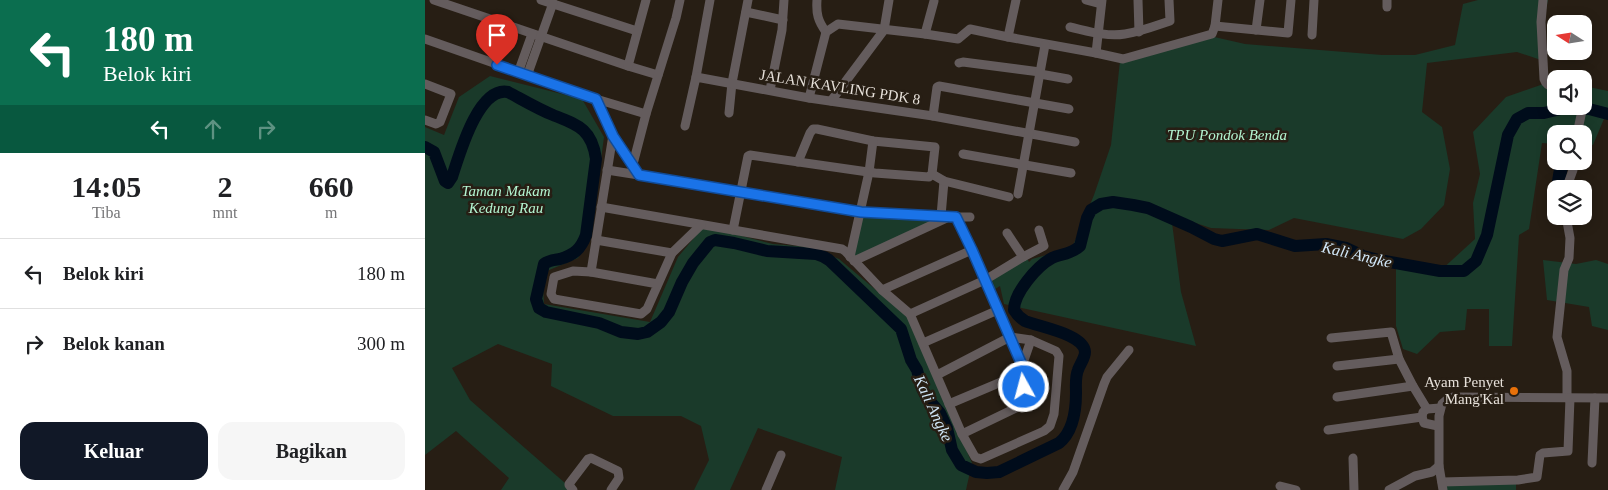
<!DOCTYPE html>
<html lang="id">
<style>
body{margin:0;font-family:Georgia,serif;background:#f6f6f6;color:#202124;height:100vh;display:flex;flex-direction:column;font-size:19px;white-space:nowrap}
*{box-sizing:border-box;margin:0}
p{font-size:16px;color:#757577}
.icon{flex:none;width:28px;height:28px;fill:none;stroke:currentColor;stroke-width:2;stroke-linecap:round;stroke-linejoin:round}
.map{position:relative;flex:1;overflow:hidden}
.panel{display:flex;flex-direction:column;background:#fff;width:425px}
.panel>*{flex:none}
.top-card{background:#0b6e4f;color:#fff;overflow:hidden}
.needle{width:32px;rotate:282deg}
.tools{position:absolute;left:1122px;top:15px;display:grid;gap:10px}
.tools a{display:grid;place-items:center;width:45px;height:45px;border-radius:10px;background:#fff;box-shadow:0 2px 12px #0003;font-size:25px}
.pin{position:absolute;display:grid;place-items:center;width:42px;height:42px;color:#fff;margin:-51px -21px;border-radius:50% 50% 50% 0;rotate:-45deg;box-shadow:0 0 5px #0007}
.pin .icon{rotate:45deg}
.me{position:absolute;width:55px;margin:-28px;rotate:353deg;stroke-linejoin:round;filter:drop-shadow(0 0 4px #0008)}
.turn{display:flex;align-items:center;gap:18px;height:105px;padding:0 20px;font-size:22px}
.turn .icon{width:65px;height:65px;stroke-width:2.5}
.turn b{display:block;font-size:35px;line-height:42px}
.lanes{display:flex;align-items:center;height:48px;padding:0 20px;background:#0003;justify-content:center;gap:25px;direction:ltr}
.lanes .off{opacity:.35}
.eta{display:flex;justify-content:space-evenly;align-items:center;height:85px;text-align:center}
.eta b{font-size:30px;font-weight:700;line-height:35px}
.primary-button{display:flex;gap:10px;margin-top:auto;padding:10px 20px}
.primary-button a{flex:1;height:58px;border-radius:15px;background:#111827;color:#fff;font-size:20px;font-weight:700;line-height:58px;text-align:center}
.primary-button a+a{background:#f6f6f6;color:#202124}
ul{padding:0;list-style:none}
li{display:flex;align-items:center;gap:15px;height:70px;padding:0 20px;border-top:1px solid #e0e0e0}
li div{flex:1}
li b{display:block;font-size:19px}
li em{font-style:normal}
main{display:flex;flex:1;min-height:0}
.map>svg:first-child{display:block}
.green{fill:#1a3a2a}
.water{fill:#000c1b}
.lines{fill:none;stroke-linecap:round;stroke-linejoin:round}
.river{stroke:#000c1b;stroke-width:12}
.street{stroke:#645c5d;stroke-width:9}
.route-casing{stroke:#114b97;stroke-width:12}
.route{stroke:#1a73e8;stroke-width:9}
.food-dot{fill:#e8710a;stroke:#271e14;stroke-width:2}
.labels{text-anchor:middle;stroke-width:5;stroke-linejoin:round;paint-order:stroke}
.street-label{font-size:15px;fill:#e6e0d9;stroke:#271e14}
.park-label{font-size:15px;font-style:italic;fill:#b3f5d1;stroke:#271e14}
.poi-label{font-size:15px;fill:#e6e0d9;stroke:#271e14;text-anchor:end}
.water-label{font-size:16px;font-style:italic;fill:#d1e7f8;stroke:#271e14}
</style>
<main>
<section class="panel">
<div class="top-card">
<div class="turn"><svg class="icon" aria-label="left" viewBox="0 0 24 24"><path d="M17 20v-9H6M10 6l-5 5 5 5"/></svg><div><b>180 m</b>Belok kiri</div></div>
<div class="lanes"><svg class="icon" aria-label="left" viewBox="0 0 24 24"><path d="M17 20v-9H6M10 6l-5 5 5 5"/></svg><svg class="icon off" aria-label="ahead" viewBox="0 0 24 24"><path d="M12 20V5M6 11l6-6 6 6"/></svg><svg class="icon off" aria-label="right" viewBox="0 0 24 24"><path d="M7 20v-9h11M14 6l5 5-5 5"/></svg></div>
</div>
<div class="eta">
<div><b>14:05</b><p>Tiba</p></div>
<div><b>2</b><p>mnt</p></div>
<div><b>660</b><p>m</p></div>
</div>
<ul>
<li><svg class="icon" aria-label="left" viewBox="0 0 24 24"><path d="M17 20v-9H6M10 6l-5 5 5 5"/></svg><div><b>Belok kiri</b></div><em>180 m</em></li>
<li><svg class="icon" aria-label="right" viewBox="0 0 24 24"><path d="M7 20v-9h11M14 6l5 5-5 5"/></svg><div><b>Belok kanan</b></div><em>300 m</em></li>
</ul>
<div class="primary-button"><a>Keluar</a><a>Bagikan</a></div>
</section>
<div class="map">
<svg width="1183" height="490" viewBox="0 0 1183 490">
<rect width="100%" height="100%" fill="#271e14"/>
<g class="green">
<polygon points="1053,0 1123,0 1118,24 1119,61 1092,52 1002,63 997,112 1017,127 1025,169 1019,205 996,229 978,239 869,218 844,230 814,229 786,228 746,215 756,292 771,346 579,304 575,286 565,292 562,279 602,258 604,262 607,259 647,248 669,195 686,145 695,61 785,36 820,44 957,55 990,55 1030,45 1038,4"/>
<polygon points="65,76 157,99 179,137 166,234 153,258 117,273 119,304 225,322 253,257 279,226 348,244 384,247 414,259 483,317 547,463 541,490 410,490 417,457 333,428 305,490 269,490 284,460 276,426 256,416 188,416 126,386 127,364 73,344 27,368 45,400 148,490 76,490 84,478 31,431 0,455 0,127 19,135 34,97"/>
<polygon points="1130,80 1131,106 1159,106 1159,86 1183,91 1183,115 1181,114 1168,145 1159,144 1159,134 1131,134 1131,144 1117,143 1104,229 1094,235 1087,346 1064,346 1064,309 1042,309 1040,330 1015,332 992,354 978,349 971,326 971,266 1015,271 1050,239 1048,203 1055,174 1048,132 1081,97"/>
<polygon points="436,212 519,219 429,261"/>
<polygon points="1118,260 1151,264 1171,260 1183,264 1183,330 1167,326 1164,307 1122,300"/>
<polygon points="1091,483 1091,490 1021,490 1021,485"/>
</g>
<polygon class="water" points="1131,156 1131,161 1144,161 1140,183 1127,181"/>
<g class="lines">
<path class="river" d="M 0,147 L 9,152 L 20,181 L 23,183 L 27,177 C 34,156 53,86 83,92 C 98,100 113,109 128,115 C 153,125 167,129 171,159 L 161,235 C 156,249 149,255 135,259 C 129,260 124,260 119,264 L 111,299 L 114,308 L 121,312 L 174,323 L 196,332 L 213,334 L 222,332 L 236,322 L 244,312 L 257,282 L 268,263 L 285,242 L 290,240 L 309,243 L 342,251 L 391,254 L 399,257 L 404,260 L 476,329 L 486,360 L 492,370 L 497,388 L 502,398 L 515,413 L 522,428 L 527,450 L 536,465 L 551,472 L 562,473 L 574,472 L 634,443 C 648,432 651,410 651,393 C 651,386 650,377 653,370 C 655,364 660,358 660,352 C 659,334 614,327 600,321 C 595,318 592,315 589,310 C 589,293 612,266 627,258 C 636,254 647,254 655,246 L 662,218 L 666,210 L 676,204 L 688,202 L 708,205 L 723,208 L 766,227 L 789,239 L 797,241 L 832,234 L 870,246 L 901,244 L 921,248 L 938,256 L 954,260 L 1015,271 L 1039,271 L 1051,261 L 1062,235 L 1083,135 L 1092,119 L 1103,113 L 1119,113 L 1144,107 L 1164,109 L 1183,114"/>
<g class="street">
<polyline points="9,0 203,66 233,75"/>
<polyline points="116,0 212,31"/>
<path d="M 392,0 C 391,14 393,21 401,32"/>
<polyline points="661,0 676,4"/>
<polyline points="677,0 671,53 698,59 787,34 790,26 793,0"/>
<polyline points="713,0 714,32"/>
<path d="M 1118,0 L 1116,22 L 1119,79 C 1121,85 1125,87 1131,88"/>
<polyline points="962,7 962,0"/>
<polyline points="321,12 358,20"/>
<polyline points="790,26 863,33 866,0"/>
<path d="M 645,27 C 663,31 681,37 700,34 C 715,32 730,26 745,21 L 744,0"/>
<polyline points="831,30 835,0"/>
<polyline points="500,34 509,1"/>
<polyline points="887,35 889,0"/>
<polyline points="583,37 591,0"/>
<polyline points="0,39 171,99 188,135 214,175 436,212 531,217 547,250 600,372 599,402 597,405 537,434"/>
<polyline points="534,63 538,62 615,72"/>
<polyline points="203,66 221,0"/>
<polyline points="93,73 107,34"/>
<polyline points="615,74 643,79"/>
<polyline points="102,76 128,3"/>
<polyline points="271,77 285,0"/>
<polyline points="0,84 26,94 15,122 11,124 0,120"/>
<polyline points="345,90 357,30 359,0"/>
<polyline points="1159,96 1159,100"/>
<polyline points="384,98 401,32 413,24 500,34 533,39 545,29 583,37 671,53"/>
<polyline points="171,99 221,114"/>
<polyline points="406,101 459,30 464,0"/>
<polyline points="304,113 307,83 323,0"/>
<polyline points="508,116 512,87 514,86 644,109"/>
<polyline points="260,126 271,77 384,98 508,116 650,142"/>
<polyline points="1152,134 1158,106"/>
<polyline points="538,154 646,173"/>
<polyline points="373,162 385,133 388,129 392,129 448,141 510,147 507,174"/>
<polyline points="208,164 221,114 251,18 255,0"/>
<polyline points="182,170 214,175"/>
<polyline points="1141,189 1148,170 1148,161"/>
<polyline points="593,194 620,45"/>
<polyline points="176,207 417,249 420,251 457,290 485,314 537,434 550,457 556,459 619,431 625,426 629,414 634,356 631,351 606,340 585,337 512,375"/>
<polyline points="516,216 519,181"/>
<polyline points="1141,216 1145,238 1144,258 1139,270 1132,337 1142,371 1142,398"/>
<polyline points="531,217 545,217"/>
<polyline points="308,230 323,156 325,155 450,173 504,177 507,174 519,181 584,197"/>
<polyline points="582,233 598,257"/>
<polyline points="171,240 247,253"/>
<polyline points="425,257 444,172 448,141"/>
<polyline points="429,261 524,217"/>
<polyline points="166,272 188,135"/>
<polyline points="233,284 166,272 148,271 129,277 126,294 129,299 216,314 222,309 247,253 276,225"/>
<polyline points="457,290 547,250"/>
<polyline points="485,314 560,280 598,257 619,246 614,230"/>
<polyline points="906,338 966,332 974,359 988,386 912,397"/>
<polyline points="498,343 573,310"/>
<polyline points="597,366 606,340"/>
<polyline points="912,366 974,359"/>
<polyline points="988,386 1002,409"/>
<polyline points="524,404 600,372"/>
<polyline points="1013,426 999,423 997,417 998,412 1002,409 1015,408"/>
<polyline points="903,430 997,417"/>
<polyline points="928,458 929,490"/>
<polyline points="1167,463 1170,398"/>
<polyline points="1017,482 1093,480 1112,477 1115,455 1118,453 1143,451 1145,398"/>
<polyline points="855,486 871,490"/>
<polyline points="148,490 144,485 144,484 163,459 166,458 193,471 194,478 186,490"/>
<polyline points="341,490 356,455"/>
<polyline points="638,490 648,472 679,384 682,377 704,350"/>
<polyline points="964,490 990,476 1007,472 1014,466"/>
<polyline points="1018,490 1014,466 1014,416 1017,404 1024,398 1029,397 1183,398"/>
</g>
</g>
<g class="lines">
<g class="route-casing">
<polyline id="route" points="72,65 171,99 188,136 214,175 436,212 531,217 547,250 600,372 599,387"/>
</g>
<use href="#route" class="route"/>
</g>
<circle class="food-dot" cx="1089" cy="391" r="5"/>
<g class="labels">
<g class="street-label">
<text transform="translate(415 87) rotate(9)" y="5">JALAN KAVLING PDK 8</text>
</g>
<g class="park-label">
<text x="802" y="140">TPU Pondok Benda</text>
<text x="81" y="196">Taman Makam<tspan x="81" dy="17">Kedung Rau</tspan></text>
</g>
<g class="poi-label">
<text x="1079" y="387">Ayam Penyet<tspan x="1079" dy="17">Mang'Kal</tspan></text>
</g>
<g class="water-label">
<text transform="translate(932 254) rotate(13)" y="6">Kali Angke</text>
<text transform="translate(509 408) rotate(65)" y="6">Kali Angke</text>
</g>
</g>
</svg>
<div class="tools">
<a><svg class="needle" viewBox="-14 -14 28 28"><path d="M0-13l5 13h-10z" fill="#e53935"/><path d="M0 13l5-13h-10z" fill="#757577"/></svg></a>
<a><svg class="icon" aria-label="sound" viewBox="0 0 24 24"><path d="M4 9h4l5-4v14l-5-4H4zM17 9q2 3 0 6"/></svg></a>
<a><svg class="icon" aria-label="search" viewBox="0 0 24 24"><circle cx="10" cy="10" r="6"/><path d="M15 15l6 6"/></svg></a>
<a><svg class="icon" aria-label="layers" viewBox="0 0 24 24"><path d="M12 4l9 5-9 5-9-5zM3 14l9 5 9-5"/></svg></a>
</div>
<div class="pin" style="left:72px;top:65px;background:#d93025"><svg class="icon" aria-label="arrive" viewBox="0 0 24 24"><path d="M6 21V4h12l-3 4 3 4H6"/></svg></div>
<svg class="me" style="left:599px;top:387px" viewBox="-20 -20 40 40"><circle r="17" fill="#1a73e8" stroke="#fff" stroke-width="3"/><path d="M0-11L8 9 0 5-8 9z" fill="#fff"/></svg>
</div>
</main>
